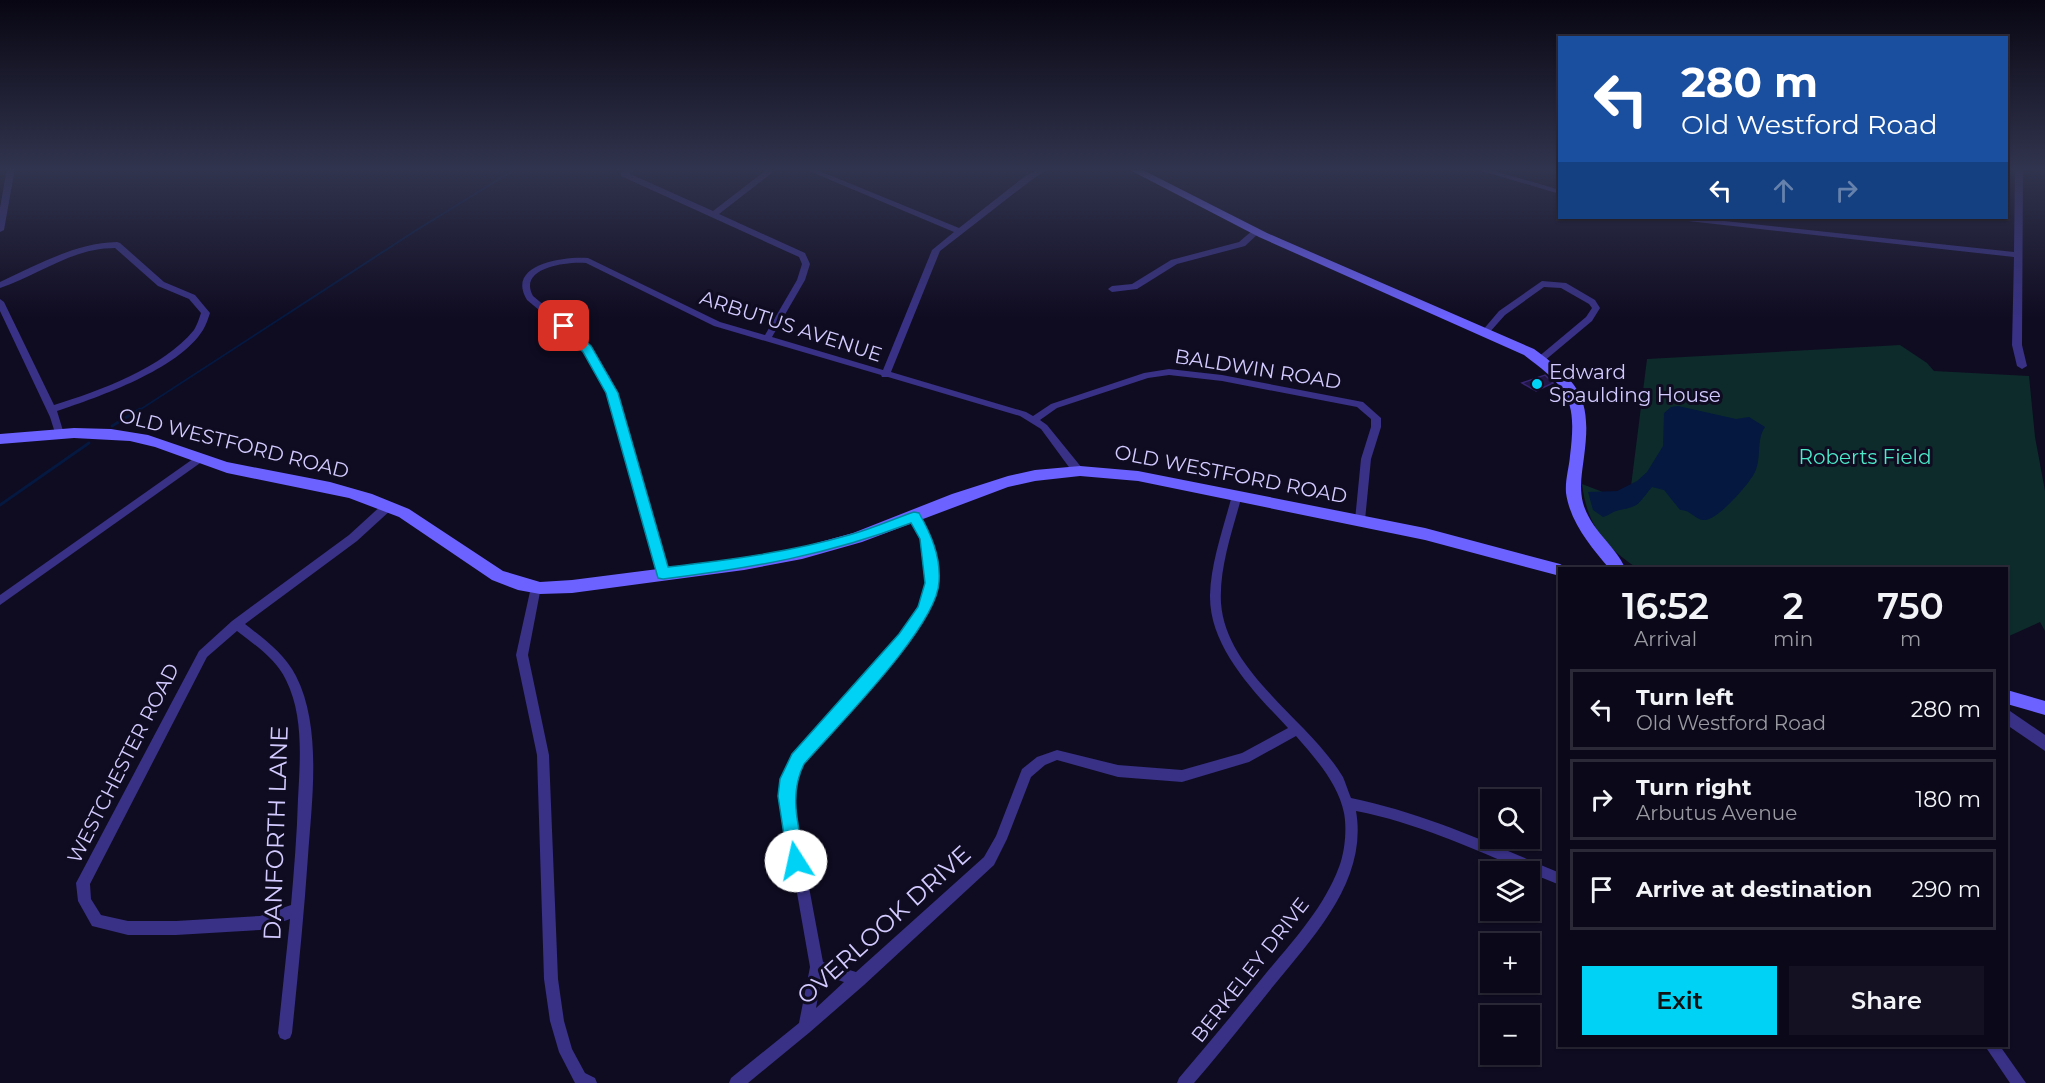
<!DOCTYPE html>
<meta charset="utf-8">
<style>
body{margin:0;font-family:Montserrat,sans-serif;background:#141122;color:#f1f3f6;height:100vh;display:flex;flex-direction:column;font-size:22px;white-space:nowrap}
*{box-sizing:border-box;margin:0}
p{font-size:20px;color:#9a9aa2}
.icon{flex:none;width:33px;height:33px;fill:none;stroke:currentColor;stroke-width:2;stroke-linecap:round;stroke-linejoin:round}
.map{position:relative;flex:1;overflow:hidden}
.sheet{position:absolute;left:1558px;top:567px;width:450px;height:480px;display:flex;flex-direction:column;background:#0b0819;border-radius:0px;box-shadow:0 2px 4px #0004,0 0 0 2px #2b2938}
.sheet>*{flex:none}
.top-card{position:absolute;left:1558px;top:36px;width:450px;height:183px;border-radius:0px;box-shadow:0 2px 4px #0004,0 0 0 2px #2b2938;background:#1a4fa0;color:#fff;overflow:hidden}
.controls{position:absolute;left:1480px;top:789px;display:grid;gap:12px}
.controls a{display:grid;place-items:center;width:60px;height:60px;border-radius:0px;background:#0b0819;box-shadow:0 2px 4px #0004,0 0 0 2px #2b2938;font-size:30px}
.pin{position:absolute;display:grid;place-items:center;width:51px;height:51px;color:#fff;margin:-26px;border-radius:12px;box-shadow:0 3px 9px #0006}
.me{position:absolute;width:66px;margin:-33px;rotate:350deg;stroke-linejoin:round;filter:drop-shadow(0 0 4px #0008)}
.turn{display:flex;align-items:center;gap:21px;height:126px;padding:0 24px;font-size:27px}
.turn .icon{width:78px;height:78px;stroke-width:2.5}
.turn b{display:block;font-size:42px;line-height:51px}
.lanes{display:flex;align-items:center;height:57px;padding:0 24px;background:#0003;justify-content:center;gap:30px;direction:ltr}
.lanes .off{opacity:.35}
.eta{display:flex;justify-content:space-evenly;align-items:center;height:102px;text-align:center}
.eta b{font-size:36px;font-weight:600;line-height:42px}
.cta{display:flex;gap:12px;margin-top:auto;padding:12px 24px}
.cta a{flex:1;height:69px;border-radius:0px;background:#00d2f6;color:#111;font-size:24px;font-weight:600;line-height:69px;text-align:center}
.cta a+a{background:#141122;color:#f1f3f6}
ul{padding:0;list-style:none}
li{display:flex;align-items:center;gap:18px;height:81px;margin:0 12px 9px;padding:0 12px;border:3px solid #2b2938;border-radius:0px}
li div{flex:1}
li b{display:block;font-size:22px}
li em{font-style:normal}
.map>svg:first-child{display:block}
.green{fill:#0d2b2b}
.water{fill:#041840}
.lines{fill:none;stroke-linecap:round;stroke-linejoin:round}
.stream-far1{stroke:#041840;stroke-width:2}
.stream{stroke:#041840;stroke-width:3}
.building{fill:#201544;stroke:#372572;stroke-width:1.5}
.minor{fill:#383185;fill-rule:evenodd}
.tertiary{fill:#383185;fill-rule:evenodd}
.secondary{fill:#6c62ff;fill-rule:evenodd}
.route{fill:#00d2f6;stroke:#0088a0;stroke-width:1.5}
.poi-dot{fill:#00d2f6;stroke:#0f0b21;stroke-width:2}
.labels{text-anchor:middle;stroke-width:6;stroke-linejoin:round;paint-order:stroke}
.street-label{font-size:20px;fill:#d3cbff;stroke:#0f0b21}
.poi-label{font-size:20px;fill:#d3cbff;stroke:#0f0b21;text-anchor:start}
.park-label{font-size:20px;fill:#4beac9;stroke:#0f0b21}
.near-street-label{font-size:24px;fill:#d3cbff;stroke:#0f0b21}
</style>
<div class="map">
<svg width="2045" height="1083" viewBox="0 0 2045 1083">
<rect width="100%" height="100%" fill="#0f0b21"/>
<path class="green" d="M 1900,345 L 1927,363 L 1934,371 L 2029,376 L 2035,437 L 2045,491 L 2045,631 L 2040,622 L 2007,637 L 2007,568 L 1637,568 C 1604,546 1587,524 1582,484 L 1629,502 L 1647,359 Z"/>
<path class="water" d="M 1678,406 L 1736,419 L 1749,417 L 1765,427 C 1756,440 1762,457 1755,472 C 1750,483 1718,520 1705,520 C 1696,521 1690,509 1680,510 L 1664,490 L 1652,487 C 1635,507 1642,505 1616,511 C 1612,512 1608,516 1603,517 L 1593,510 L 1588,492 L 1617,491 L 1637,481 L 1647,472 L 1663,446 L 1664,413 L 1671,407 Z"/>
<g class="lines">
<polyline class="stream-far1" points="138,411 415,231 517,168"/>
<g class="stream">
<polyline points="112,426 140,409"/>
<polyline points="0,505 89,443"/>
</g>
</g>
<polygon class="building" points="1545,375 1553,383 1536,391 1522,383"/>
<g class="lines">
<g class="minor">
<polygon points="7,168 15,168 4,230 0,232 0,208"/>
<path d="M 628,168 L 637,168 L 630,174 L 713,211 L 769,168 L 778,168 L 719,214 L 805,253 L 810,264 L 805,280 L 772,337 L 883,370 L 932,250 L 954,232 L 802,168 L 812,168 L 959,228 L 1024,177 L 1040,168 L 1049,168 L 1030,181 L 940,251 L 891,372 L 1026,412 L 1033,416 L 1051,404 L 1144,373 L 1169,369 L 1222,375 L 1363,402 L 1381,418 L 1381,427 L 1371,459 L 1365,520 L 1360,524 L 1355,520 L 1361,459 L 1371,427 L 1371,419 L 1357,407 L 1222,381 L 1169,375 L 1148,378 L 1057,408 L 1040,420 L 1047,425 L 1082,468 L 1083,471 L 1082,474 L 1074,474 L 1041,429 L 1020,416 L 888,377 L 882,377 L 881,375 L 714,326 L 586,263 C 569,261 517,267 533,296 L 581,336 L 610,377 L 628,427 L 668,574 L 667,577 L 659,577 L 618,427 L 601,378 L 575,340 L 527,300 C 505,264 565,256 588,258 L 720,322 L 765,335 L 797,280 L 802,264 L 799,257 L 621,176 L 621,172 Z"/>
<polygon points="1472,168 1484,168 1560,190 1560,194"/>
<polygon points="2015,168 2023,168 2022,345 2027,366 2022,369 2017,366 2012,345 2014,257 1679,220 1675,218 1697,218 2014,252"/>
<polygon points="1253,230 1256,230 1260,232 1245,246 1177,264 1137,289 1112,292 1108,289 1112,286 1132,284 1171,260 1239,242"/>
<path d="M 117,242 L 120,243 L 164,282 L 195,295 L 210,313 C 208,319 206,325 203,330 C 179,369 99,397 57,411 L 64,434 L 62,436 L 56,436 L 50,417 L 0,311 L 0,299 L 4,302 L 54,405 C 99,391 163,368 194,330 C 197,325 199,319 201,313 L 189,299 L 158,286 L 115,248 C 72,248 39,275 0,288 L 0,282 C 37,265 75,243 117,242 Z"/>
<polygon points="1542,281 1566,283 1595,300 1600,308 1592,321 1543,362 1540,363 1535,360 1537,358 1586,317 1592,308 1589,304 1561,288 1544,287 1505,315 1489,333 1483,333 1482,331 1499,311"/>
<polygon points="200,454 203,455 205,458 203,461 0,605 0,595"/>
<path d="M 1237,491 L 1242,495 C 1233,529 1219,567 1221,603 C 1226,673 1309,720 1343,777 C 1346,784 1348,791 1351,798 C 1424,813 1491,844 1560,873 L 1560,885 C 1494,859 1428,825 1356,811 C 1368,879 1315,935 1275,984 C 1248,1017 1222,1051 1194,1083 L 1177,1083 L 1179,1078 C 1209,1043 1238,1008 1267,972 C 1294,940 1324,907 1339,867 C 1345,852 1347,828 1344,813 C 1338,783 1315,758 1296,736 L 1249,762 L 1182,782 L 1118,777 L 1057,760 L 1045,765 L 1031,777 L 1007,839 L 994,865 L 864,985 L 810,1032 L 748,1083 L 729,1083 L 731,1078 L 799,1023 L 810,967 L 780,796 C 784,762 801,747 823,723 C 852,691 919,624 926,583 C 930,560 919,536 909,517 L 910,514 L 918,514 C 929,534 942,560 937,584 C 926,638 840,720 802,763 L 794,779 L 792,796 L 823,962 L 856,972 L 984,857 L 996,836 L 1022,769 L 1037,757 L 1057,750 L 1118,765 L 1182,770 L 1242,753 L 1288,728 C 1255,693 1209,647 1210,595 C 1211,561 1224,527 1232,495 ZM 822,975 L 844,982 L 816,1008 Z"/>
<path d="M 388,502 L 393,506 L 392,509 L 357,541 L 245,624 C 264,639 285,654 296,676 C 322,727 312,800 308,856 C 304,915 298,974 292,1033 L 290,1038 L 285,1040 L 280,1038 L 278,1033 L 290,919 L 260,930 L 176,935 L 128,935 L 92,926 L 78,901 L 76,883 L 199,651 L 232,621 L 349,535 L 384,503 ZM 237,631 C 255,645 276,659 286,680 C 304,716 300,760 298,799 C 297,834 294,870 291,905 L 260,916 L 176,921 L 128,921 L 101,915 L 91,899 L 90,884 L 207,657 Z"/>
<polygon points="536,583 540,584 541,587 528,655 549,755 558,979 564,1021 572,1049 585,1073 595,1078 597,1083 575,1083 559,1052 550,1021 544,979 537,755 516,655 531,587 532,584"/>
<polygon points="1985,1046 2000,1046 2026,1083 2010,1083"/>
</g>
<polygon class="tertiary" points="2007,709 2045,735 2045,751 2007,725"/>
<g class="secondary">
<path d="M 1126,168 L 1139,168 L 1267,233 L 1534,349 C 1580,383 1592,398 1584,457 C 1582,473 1579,487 1583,503 C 1591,531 1616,546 1625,568 L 1609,568 C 1591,547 1570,522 1566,493 C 1565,480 1569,468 1570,456 C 1577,399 1569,389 1524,355 L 1259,237 Z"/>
<polygon points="74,428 111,429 148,435 227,462 330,482 372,494 409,509 503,571 540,582 572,580 744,558 802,547 853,533 952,494 1008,476 1035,470 1080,466 1138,471 1425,528 1560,564 1567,568 1560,568 1560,576 1425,540 1138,481 1080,476 1035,481 1008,487 862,542 802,559 744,570 572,593 540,594 518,590 492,580 399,517 349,498 227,473 155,447 130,441 74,438 0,444 0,434"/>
<polygon points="2007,690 2045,701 2045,715 2007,704"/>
</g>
</g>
<linearGradient id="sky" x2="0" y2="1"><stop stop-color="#080612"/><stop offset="0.53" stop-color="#31344e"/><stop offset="1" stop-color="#31344e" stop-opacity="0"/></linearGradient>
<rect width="2045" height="319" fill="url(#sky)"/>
<path class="route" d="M 564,322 L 591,346 L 618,393 L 668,567 C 729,560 790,552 849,535 C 872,529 893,519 914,512 L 919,513 C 931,534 941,557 939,582 C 937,627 836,727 804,764 C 788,795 799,828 805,861 L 802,866 L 796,869 L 790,866 L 788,861 L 778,796 L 780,779 L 792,754 L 899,634 L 918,607 L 925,583 L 920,539 L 911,523 C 827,555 752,568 663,579 L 658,578 L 606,393 L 583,352 L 558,326 Z"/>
<circle class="poi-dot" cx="1537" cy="384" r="6"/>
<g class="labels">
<g class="street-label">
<text transform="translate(791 326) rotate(18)" y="7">ARBUTUS AVENUE</text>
<text transform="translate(1258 369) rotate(9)" y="7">BALDWIN ROAD</text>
<text transform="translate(234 443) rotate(14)" y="7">OLD WESTFORD ROAD</text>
<text transform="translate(1231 474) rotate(11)" y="7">OLD WESTFORD ROAD</text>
<text transform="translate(123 763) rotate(-63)" y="7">WESTCHESTER ROAD</text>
<text transform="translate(1250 970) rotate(-52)" y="7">BERKELEY DRIVE</text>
</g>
<g class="poi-label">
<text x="1549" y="379">Edward<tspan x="1549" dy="23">Spaulding House</tspan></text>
</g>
<g class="park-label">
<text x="1865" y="464">Roberts Field</text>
</g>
<g class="near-street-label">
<text transform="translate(276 833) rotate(-88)" y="8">DANFORTH LANE</text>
<text transform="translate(884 925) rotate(-42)" y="8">OVERLOOK DRIVE</text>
</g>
</g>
</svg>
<div class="controls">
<a><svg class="icon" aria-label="search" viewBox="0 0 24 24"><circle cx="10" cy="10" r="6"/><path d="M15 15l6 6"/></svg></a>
<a><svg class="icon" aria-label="layers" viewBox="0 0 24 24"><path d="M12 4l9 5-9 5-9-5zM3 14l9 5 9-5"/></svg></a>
<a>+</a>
<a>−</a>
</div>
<div class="pin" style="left:564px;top:326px;background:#d93025"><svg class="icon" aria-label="arrive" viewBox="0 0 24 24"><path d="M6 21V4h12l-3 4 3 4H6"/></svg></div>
<svg class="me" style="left:796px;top:861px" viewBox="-20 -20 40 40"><circle r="19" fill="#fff"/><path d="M0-13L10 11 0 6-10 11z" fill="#00d2f6"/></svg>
<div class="top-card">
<div class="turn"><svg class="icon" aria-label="left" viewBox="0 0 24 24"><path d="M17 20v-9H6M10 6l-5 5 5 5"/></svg><div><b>280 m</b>Old Westford Road</div></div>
<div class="lanes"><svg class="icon" aria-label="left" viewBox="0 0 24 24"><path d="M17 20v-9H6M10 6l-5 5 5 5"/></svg><svg class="icon off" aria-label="ahead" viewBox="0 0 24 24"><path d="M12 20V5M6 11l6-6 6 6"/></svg><svg class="icon off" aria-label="right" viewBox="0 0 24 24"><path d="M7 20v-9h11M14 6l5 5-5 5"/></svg></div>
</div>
<section class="sheet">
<div class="eta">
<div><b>16:52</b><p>Arrival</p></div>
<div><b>2</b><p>min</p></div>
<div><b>750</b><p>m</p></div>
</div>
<ul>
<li><svg class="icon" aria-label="left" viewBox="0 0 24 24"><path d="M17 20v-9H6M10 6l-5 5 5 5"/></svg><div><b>Turn left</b><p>Old Westford Road</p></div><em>280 m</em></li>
<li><svg class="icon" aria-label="right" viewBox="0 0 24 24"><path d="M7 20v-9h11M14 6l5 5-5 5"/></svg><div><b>Turn right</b><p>Arbutus Avenue</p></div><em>180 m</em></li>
<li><svg class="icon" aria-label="arrive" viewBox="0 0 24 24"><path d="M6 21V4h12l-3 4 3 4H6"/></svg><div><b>Arrive at destination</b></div><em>290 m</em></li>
</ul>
<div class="cta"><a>Exit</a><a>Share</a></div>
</section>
</div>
